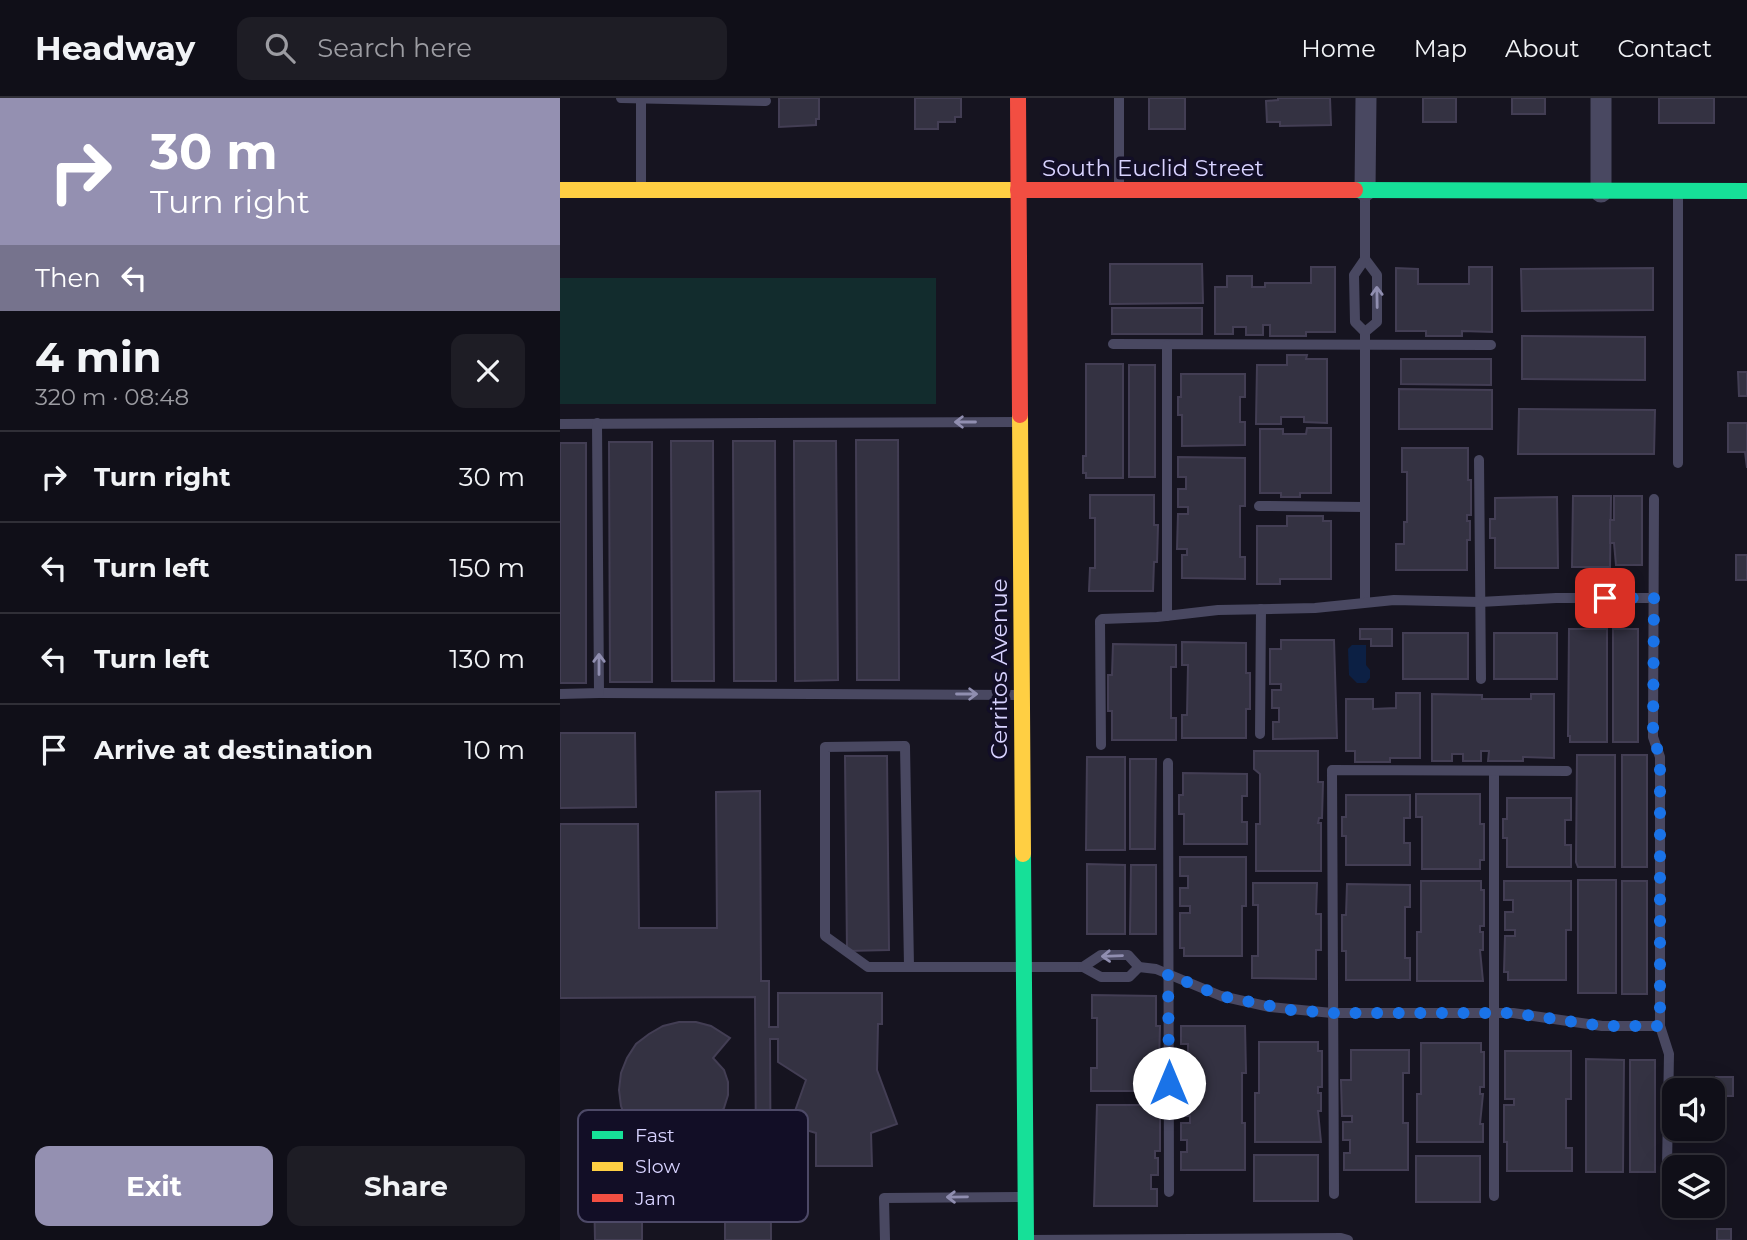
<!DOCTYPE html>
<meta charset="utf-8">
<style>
body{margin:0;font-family:Montserrat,sans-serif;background:#1e1d25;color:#f1f3f6;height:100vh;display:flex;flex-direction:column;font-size:26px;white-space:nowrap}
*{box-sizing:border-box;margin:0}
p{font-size:23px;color:#9c9ca2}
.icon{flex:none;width:38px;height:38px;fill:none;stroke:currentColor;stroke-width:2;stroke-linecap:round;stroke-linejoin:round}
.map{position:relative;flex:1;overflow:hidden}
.side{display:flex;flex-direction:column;background:#100f18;width:560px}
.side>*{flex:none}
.hud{background:#9490b1;color:#fff;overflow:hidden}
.controls{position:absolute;left:1102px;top:980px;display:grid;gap:14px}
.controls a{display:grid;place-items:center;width:63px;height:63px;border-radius:14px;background:#100f18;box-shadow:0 7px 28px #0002,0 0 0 2px #302f37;font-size:35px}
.pin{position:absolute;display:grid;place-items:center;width:60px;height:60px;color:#fff;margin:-30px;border-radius:14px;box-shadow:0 4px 10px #0006}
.me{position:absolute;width:77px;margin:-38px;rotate:0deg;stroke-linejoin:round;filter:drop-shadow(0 0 5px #0008)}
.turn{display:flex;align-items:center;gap:24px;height:147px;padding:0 35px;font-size:32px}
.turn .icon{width:91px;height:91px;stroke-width:2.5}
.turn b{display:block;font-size:49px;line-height:60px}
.then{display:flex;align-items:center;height:66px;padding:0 35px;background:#0003;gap:14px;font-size:26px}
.round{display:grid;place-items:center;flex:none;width:74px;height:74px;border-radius:14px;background:#1e1d25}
.summary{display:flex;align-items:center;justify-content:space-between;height:119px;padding:0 35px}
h1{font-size:42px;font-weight:700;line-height:52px}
.button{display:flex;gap:14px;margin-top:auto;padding:14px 35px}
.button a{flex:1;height:80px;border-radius:14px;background:#9490b1;color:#fff;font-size:28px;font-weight:700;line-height:80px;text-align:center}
.button a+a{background:#1e1d25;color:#f1f3f6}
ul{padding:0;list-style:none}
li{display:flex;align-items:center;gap:21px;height:91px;padding:0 35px;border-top:2px solid #302f37}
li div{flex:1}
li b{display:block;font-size:26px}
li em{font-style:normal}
header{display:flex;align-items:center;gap:42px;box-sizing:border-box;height:98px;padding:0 35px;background:#100f18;border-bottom:2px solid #302f37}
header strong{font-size:33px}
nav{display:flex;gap:38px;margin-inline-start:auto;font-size:24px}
.search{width:490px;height:63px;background:#1e1d25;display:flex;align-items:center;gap:18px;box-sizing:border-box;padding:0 24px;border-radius:14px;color:#9c9ca2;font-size:26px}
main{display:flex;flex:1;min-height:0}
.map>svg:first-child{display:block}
.green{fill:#122c2d}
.water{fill:#0c2044}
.building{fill:#343242;stroke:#433e54;stroke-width:2}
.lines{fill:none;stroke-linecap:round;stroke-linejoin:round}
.lane{stroke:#494861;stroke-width:10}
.street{stroke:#494861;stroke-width:21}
.fast{stroke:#16e098;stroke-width:16}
.slow{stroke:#ffcf43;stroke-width:16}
.jam{stroke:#f24e42;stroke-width:16}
.oneway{stroke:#908eb0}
.route{stroke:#1a73e8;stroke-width:12;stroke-dasharray:0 21.6}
.labels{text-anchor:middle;stroke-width:7;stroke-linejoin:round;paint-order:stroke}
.street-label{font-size:23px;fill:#d8d3ff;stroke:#120e26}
.key{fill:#120e26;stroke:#4d4967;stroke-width:2}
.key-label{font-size:19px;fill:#d8d3ff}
</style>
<header>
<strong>Headway</strong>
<div class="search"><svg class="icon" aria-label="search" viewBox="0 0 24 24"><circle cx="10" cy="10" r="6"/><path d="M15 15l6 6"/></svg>Search here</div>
<nav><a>Home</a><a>Map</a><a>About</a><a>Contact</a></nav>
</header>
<main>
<section class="side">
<div class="hud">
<div class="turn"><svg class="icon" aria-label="right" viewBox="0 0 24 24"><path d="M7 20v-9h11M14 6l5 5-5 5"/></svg><div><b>30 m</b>Turn right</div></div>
<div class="then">Then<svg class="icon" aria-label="left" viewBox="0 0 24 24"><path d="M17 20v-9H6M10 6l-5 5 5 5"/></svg></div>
</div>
<div class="summary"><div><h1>4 min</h1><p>320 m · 08:48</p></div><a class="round"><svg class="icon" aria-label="close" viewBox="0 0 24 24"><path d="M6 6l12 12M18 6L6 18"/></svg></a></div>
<ul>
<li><svg class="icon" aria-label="right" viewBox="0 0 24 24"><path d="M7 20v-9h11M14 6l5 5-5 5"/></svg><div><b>Turn right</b></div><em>30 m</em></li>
<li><svg class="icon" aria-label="left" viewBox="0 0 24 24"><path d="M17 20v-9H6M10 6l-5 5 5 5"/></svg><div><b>Turn left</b></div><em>150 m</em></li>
<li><svg class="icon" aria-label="left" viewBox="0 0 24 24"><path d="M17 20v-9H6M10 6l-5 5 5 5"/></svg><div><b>Turn left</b></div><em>130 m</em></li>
<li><svg class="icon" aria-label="arrive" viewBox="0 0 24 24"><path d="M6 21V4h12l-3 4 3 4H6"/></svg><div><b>Arrive at destination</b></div><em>10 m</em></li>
</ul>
<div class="button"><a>Exit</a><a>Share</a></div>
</section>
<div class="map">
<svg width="1187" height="1142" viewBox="0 0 1187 1142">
<rect width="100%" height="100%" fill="#161420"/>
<rect class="green" x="0" y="180" width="376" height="126"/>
<polygon class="water" points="792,547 806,547 806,567 810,572 810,580 806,585 797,585 789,577 788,551"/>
<g class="building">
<polygon points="219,0 259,0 259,21 256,21 256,27 219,29"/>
<polygon points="355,0 401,0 401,19 395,19 395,24 378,24 378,31 355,31"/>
<rect x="589" y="0" width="36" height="31"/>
<polygon points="718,0 770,0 771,27 720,28 720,24 707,24 706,3 718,2"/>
<rect x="863" y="0" width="33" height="24"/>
<rect x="952" y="0" width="33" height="16"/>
<rect x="1099" y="0" width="55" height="25"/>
<polygon points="550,166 642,166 643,205 550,206"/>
<polygon points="751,169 775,169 775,234 746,234 746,238 710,238 710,227 703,227 703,237 686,237 686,229 673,229 673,236 655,236 655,189 667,189 667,178 692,178 692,189 705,189 705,185 751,185"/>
<polygon points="909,169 932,169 932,234 902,233 902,238 866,238 866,233 836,233 836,170 858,171 858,186 909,186"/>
<polygon points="1093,170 1093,212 962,213 961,171"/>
<rect x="552" y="210" width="90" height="26"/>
<polygon points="962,238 1085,239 1085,282 962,281"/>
<polygon points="727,257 747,257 746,261 767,261 767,325 744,324 744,319 721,319 721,326 696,326 697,267 727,267"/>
<polygon points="841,261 931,261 931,287 841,286"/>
<polygon points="526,266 563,266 563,380 526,380 526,375 523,375 523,358 526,358"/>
<rect x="569" y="267" width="26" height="112"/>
<polygon points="1178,274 1187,274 1187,298 1179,298"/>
<polygon points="621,276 685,276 685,299 680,299 680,324 685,324 685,347 622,348 622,317 618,317 618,299 621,299"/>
<polygon points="839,291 932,292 932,331 839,331"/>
<polygon points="959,311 1095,312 1094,356 958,356"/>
<polygon points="1168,325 1187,325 1187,370 1185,354 1168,354"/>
<polygon points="747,330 771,330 771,395 740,395 740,399 721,399 721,395 700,395 700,331 723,331 723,336 746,336"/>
<polygon points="296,342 338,342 339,582 297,582"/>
<polygon points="111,343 153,343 154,583 112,583"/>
<polygon points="173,343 215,343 216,583 174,583"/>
<polygon points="234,343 276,343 278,582 235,583"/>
<polygon points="49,344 92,344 92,584 50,584"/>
<rect x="0" y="345" width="26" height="240"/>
<polygon points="842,350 908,350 908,382 911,382 911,417 907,417 907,423 910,423 910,442 907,442 907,472 836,472 836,446 844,446 844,424 847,424 847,374 842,374"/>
<polygon points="618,359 685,360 685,408 680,408 680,459 685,459 685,481 622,480 622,457 627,457 627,451 617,451 618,416 628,416 628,409 618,409 618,391 626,391 626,379 618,379"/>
<polygon points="530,397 594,397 594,427 598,427 597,464 594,464 593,493 529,493 530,470 535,470 535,420 530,420"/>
<polygon points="1013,398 1051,398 1050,469 1012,469"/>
<polygon points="1054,398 1082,398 1082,467 1056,467 1054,445 1050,445 1050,422 1054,422"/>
<polygon points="997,399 998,470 935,470 935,440 930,440 930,421 935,421 935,400"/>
<polygon points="727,418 763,418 763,423 771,423 771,481 720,481 720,486 697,486 697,428 727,428"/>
<rect x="1176" y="457" width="11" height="25"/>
<polygon points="800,531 832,531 832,548 811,548 811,541 800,541"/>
<polygon points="1009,531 1047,531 1047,644 1010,644 1010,638 1008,638"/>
<rect x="1053" y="531" width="25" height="113"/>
<rect x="843" y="535" width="65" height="46"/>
<rect x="934" y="535" width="63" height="46"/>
<polygon points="721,542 774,542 777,640 713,641 713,624 719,624 719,610 712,610 712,592 721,592 721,586 710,586 710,551 721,551"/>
<polygon points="622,544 686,545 686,575 690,575 690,611 686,611 686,640 622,640 622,617 627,617 628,567 622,567"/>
<polygon points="553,546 616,547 616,569 611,569 611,620 616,620 616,642 552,642 552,613 548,613 548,577 552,577"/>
<polygon points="836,595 860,595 860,660 830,660 830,664 795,664 795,653 786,653 786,601 813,601 813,611 836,610"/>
<polygon points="872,596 922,597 922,601 971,601 971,596 994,596 994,660 963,659 963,663 928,663 929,653 921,653 921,663 903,663 903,656 892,656 892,663 872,663"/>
<polygon points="0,635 75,635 76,709 0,710"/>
<polygon points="694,653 758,653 758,684 763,684 762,720 759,720 758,725 761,725 761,773 696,773 696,726 700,726 700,676 694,671"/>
<polygon points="1017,657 1055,657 1055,769 1018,769 1016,764"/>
<rect x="1062" y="657" width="25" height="112"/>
<polygon points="285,658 327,658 329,852 287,853"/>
<polygon points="527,659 565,659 565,752 526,752"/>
<polygon points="570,661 596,661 595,751 570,751"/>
<polygon points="623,675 687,676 687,698 682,698 682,724 687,724 687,746 624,746 624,716 619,716 619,697 623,697"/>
<polygon points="200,693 201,883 209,883 209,929 218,929 218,895 322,895 322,926 318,926 317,972 337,1026 311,1035 312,1068 256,1068 256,1035 230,1027 246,982 218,964 218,941 210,941 211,1142 165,1142 165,1109 82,1109 82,1142 35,1142 34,1092 42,1092 42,1061 196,1060 195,899 0,900 0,726 78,726 79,830 157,830 156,694"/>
<polygon points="856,696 920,696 920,726 924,726 924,762 920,762 920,771 862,771 862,719 856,719"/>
<polygon points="786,697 850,697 850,720 844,720 844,745 850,745 850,767 786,767 786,738 782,738 782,719 786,719"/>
<polygon points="947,700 1011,700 1011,722 1005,722 1005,747 1011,747 1011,769 947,769 947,740 943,740 943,721 947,721"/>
<polygon points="620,759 686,759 686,808 682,808 682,858 624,858 624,850 620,850 620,815 630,815 630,808 620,808 620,790 628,790 628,778 620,778"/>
<polygon points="527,766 565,767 565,836 527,836"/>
<polygon points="571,767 596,767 596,836 570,836"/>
<rect x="1018" y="782" width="38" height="113"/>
<polygon points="861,783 921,783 921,792 924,792 924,828 920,828 920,834 923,834 923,852 920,852 923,883 857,883 857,834 861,834"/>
<polygon points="944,783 1011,783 1011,832 1006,832 1006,882 948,882 948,874 944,874 945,838 955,838 955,832 945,832 945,814 953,814 953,802 944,802"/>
<rect x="1062" y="783" width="25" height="113"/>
<polygon points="693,785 757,785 756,816 761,816 761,852 756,852 756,881 692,880 692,858 698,858 698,807 693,807"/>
<polygon points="787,786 850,787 850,809 845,809 845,860 850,860 850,882 786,882 786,853 782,853 782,817 786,817"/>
<polygon points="532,897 596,898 596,928 600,928 599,964 595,964 595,993 531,993 531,970 537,970 537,920 532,920"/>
<polygon points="119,924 136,924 151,928 170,940 153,960 164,972 168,984 168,997 164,1010 156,1020 146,1028 134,1032 121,1032 109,1028 97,1018 77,1037 67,1023 61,1008 59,992 61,975 67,960 76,946 89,936 103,928"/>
<polygon points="621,928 685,928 686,975 682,975 682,1025 685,1025 685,1072 621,1072 621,1054 627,1054 627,1042 621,1042 621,1025 630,1025 630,1018 621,1018 621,982 629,982 629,976 621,976 621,958 628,958 628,946 621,946"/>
<polygon points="699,944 758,944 758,953 762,953 762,989 758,989 758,995 761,995 761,1013 758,1013 761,1044 695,1044 695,995 699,995"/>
<polygon points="861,945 921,945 921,954 924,954 924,989 920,989 920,996 923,996 920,1026 923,1026 923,1044 857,1044 857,996 861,996"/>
<polygon points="791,952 849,952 849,975 843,975 843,1025 848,1025 848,1072 784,1072 784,1055 790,1055 790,1042 783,1042 783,1024 792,1024 792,1018 782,1018 781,982 791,982"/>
<polygon points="945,953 1011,953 1011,1001 1006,1001 1006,1050 1012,1050 1012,1073 947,1073 947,1044 944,1044 944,1007 954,1007 954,1001 945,1001"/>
<polygon points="1026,961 1064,962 1063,1074 1026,1074"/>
<rect x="1070" y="962" width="25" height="112"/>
<rect x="1156" y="979" width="17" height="19"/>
<polygon points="537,1007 597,1007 597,1017 600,1017 600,1053 595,1053 595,1060 598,1060 598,1077 591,1077 591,1091 597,1091 597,1108 534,1108"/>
<rect x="694" y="1057" width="64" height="46"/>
<rect x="856" y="1058" width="64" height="46"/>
<rect x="1157" y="1131" width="14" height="11"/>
</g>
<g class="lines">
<g class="lane">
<polyline points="61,0 206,3"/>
<polyline points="81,2 81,90"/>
<polyline points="559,89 559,0"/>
<polyline points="1118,96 1118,365"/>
<polyline points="805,161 817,177 817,224 805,234"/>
<polyline points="553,246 931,247"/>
<polyline points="0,326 459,324"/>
<polyline points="919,362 921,581"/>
<polyline points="1094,401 1093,639 1100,659 1100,928 1109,956 1107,1068"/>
<polyline points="699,408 805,409"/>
<polyline points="805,504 805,234 795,224 794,177 805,161 805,94"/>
<polyline points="607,518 607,247"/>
<polyline points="39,595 459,597"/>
<polyline points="0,596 39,595 37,325"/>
<polyline points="700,636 701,511"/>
<polyline points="541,647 540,523 542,521 597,519 658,512 755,510 834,502 920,504 996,500 1094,500"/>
<polyline points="608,665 609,1094"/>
<polyline points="934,674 934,1098"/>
<polyline points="349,868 345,648 265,649 265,838 308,869 523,869 541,879 569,879 579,869"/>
<polyline points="523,869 541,857 568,857 579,869 596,871 661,898 710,909 772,915 953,915 1042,928 1100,928"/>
<polyline points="774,1096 772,672 1007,673"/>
<polyline points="325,1142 324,1100 463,1099"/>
<polyline points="468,1142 781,1140 788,1142"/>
</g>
<g class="street">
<polyline points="1041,0 1041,94"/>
<polyline points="805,93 806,0"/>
</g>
<g class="fast">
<polyline points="795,92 1187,93"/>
<polyline points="463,756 466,1142"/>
</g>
<g class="slow">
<polyline points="0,92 458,92"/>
<polyline points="460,317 463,756"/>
</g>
<g class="jam">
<polyline points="458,0 460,317"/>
<polyline points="458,92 795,92"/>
</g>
</g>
<defs><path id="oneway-shaft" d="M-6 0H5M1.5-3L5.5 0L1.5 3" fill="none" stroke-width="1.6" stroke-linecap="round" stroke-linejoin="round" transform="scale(1.75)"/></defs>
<g class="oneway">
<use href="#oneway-shaft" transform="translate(817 199) rotate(-91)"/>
<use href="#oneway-shaft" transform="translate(405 324) rotate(-180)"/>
<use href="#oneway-shaft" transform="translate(39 566) rotate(-90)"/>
<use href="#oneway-shaft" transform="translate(407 596)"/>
<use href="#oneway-shaft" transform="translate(552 858) rotate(178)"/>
<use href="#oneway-shaft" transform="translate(397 1099) rotate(179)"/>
</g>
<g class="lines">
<polyline class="route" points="609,985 608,876 661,898 731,912 772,915 953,915 1042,928 1100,928 1100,659 1093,639 1094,500 1045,500"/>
</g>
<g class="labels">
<g class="street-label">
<text x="593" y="78">South Euclid Street</text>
<text transform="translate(439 571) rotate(-90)" y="8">Cerritos Avenue</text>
</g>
</g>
<rect x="18" y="1012" width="230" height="112" rx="10" class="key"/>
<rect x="32" y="1033" width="31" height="8" fill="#16e098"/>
<rect x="32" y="1064" width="31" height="9" fill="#ffcf43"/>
<rect x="32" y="1096" width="31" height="8" fill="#f24e42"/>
<g class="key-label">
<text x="75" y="1044">Fast</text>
<text x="75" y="1075">Slow</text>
<text x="75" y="1107">Jam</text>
</g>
</svg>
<div class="controls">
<a><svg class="icon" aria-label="sound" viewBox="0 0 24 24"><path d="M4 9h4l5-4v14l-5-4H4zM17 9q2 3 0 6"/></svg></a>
<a><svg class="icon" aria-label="layers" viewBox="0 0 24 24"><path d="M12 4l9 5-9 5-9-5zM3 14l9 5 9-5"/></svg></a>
</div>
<div class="pin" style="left:1045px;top:500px;background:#d93025"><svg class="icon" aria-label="arrive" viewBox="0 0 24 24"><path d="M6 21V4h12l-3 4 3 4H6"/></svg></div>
<svg class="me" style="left:609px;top:985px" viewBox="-20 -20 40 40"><circle r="19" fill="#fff"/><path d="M0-13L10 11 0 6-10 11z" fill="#1a73e8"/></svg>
</div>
</main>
